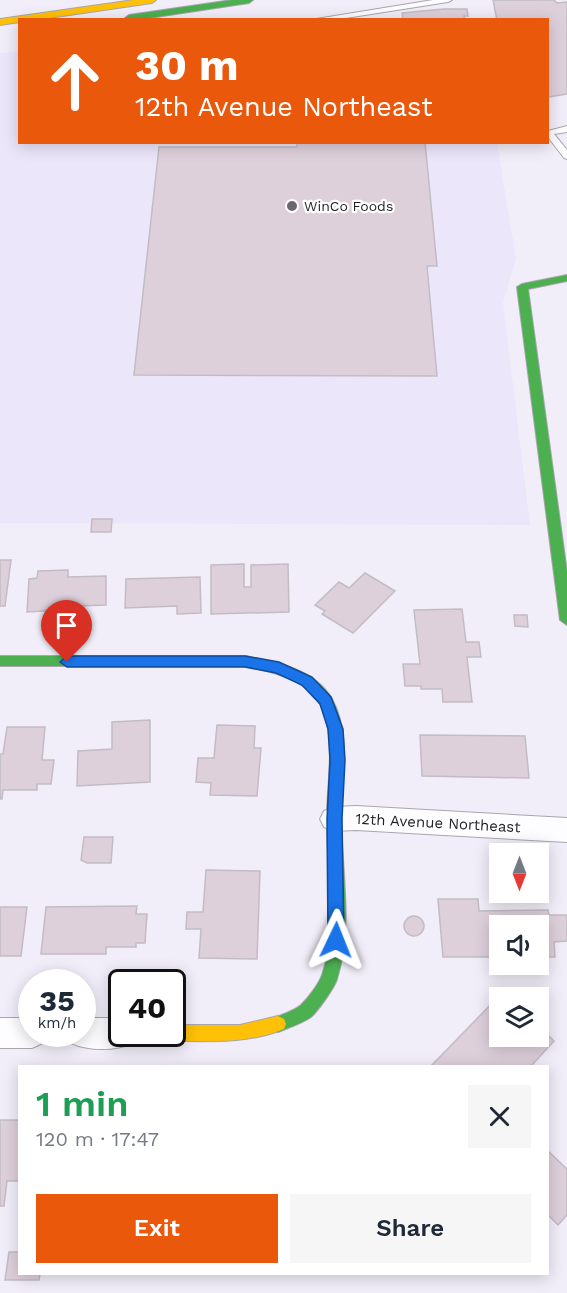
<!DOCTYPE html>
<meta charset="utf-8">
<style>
body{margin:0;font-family:"Work Sans",sans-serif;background:#f6f6f7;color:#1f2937;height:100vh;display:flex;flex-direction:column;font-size:22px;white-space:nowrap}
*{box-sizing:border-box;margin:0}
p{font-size:20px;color:#747a83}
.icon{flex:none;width:33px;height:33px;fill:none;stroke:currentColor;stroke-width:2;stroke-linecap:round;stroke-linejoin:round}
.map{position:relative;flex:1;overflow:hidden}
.side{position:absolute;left:18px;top:1065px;width:531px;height:210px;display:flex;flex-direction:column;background:#fff;border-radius:0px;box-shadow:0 3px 15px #0003}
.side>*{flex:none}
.banner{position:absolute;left:18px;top:18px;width:531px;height:126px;border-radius:0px;box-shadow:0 3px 15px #0003;background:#ea580c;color:#fff;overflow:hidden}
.needle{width:39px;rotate:180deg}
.buttons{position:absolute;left:489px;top:843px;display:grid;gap:12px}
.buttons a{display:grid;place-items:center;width:60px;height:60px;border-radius:0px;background:#fff;box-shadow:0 3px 15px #0003;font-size:30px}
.speed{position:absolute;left:18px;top:969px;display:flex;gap:12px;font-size:30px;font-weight:700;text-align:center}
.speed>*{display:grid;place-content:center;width:78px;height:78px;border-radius:50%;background:#fff;box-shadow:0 3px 15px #0003;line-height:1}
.speed small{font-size:15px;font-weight:400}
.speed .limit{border:3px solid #111;border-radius:9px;background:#fff;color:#111}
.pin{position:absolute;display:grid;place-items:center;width:51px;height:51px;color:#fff;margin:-62px -26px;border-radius:50% 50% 50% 0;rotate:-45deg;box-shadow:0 0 6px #0007}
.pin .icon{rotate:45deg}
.me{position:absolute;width:66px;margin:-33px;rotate:2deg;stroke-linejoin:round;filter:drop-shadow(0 0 4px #0008)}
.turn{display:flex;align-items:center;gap:21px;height:126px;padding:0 18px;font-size:27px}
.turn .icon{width:78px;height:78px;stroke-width:2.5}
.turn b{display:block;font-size:42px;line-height:51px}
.round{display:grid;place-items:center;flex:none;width:63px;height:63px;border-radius:0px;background:#f6f6f7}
.head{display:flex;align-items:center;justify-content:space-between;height:102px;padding:0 18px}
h1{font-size:36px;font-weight:600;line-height:45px;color:#1e9e55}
.cta{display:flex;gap:12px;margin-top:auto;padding:12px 18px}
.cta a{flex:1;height:69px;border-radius:0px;background:#ea580c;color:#fff;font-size:24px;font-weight:600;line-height:69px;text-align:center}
.cta a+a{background:#f6f6f7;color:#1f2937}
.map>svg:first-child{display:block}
.built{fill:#ece6fb}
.building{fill:#ded0db;stroke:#c2bcc3;stroke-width:1.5}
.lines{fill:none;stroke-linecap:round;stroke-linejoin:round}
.lane-casing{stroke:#a8a6ae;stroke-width:2}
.street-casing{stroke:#a8a6ae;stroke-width:2}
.fast-casing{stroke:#a8a6ae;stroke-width:2}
.slow-casing{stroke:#a8a6ae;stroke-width:2}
.lane{fill:#fdfcfe;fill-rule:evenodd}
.street{fill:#fdfcfe;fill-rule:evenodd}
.fast{fill:#4caf50;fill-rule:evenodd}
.slow{fill:#ffc107;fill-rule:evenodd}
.route{fill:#1a73e8;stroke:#114b97;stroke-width:1.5}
.poi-dot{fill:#6a6770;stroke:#fff;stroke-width:2}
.labels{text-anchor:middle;stroke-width:4.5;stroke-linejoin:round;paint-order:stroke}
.far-poi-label{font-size:14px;fill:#211f27;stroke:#fff;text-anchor:start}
.street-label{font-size:15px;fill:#211f27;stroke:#fff}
</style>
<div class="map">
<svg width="567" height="1293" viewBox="0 0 567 1293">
<rect width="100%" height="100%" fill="#f1eef9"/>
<polygon class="built" points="19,51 20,142 497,143 516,258 503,303 530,525 0,523 0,53"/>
<g class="building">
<polygon points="493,0 554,0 557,3 567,2 567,94 548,97 548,20 497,20"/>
<polygon points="444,9 467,9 468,16 464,16 465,20 403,20 402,13"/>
<polygon points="297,142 425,142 437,266 427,266 437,376 134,375 159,147 297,147"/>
<polygon points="92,519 112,519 111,532 91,532"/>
<polygon points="0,560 11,560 5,606 0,606"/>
<polygon points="244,564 244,587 251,587 251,565 288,564 289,612 211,614 211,565"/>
<polygon points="68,570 68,577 106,576 106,605 80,606 80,609 27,612 29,579 37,578 38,571"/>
<polygon points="365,573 395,591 353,633 322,614 325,611 315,605 339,582 349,588"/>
<polygon points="200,577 201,613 177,614 177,606 125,608 126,579"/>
<polygon points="462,609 466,642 479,642 481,657 467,657 472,702 443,702 442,689 421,689 421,686 405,686 403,664 420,664 414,610"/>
<polygon points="514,615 527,615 528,627 515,626"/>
<polygon points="150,720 150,782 77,786 78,751 112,749 112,722"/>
<polygon points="217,725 255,726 254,748 261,748 257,796 210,795 211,783 196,782 198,758 214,758"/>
<polygon points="7,727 45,727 42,760 54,760 51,784 37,784 37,790 3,790 2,799 0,799 0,754 3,754"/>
<polygon points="420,735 525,736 529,778 422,776"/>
<polygon points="84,837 113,837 111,863 87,863 81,860"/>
<polygon points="206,870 260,871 257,959 199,958 201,929 186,929 187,912 203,912"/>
<polygon points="438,899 478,899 479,911 548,910 549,915 567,915 567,941 554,942 555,957 538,957 538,926 500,926 500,957 443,957"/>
<polygon points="137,906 136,914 147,914 145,943 136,943 136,947 106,947 106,954 41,954 46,907"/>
<polygon points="0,907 27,907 21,956 0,956"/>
<circle cx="414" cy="926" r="10"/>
<polygon points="501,994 506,998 500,998 500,1036 538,1036 538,1025 554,1041 531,1066 431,1066"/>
<polygon points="0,1120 20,1120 20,1181 7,1181 4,1206 0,1206"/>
<polygon points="548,1151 567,1169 567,1215 558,1225 548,1215"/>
<polygon points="9,1252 20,1252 20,1274 40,1274 39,1280 5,1280"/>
</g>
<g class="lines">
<g class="lane-casing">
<g id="lane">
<polygon points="433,0 452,0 448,2 333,20 310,20"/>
<polygon points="567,126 567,132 554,134 567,150 567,159 564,158 548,137 548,131"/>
</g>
</g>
<g class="street-casing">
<g id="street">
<polygon points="356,806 567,818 567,842 356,830 334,831 324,827 320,819 324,811 334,807"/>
<polygon points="0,1018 32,1018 32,1034 47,1034 43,1043 32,1048 0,1048"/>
<path d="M 82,1018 L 122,1018 L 122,1034 L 137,1034 L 133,1043 C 115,1051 89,1051 71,1043 L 67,1034 L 82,1034 Z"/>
</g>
</g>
<g class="fast-casing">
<g id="fast">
<polygon points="232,0 253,0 249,3 136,20 125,18 129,15"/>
<polygon points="567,275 567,281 528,289 567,572 567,625 560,620 517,287 522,284"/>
<path d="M 0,656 L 245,656 C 276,662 315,669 332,699 C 352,735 341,781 341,820 C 342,872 353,929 337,979 C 335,987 317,1012 311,1017 C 303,1023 288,1028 278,1032 L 272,1029 L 270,1024 L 272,1019 C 281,1015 294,1011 301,1005 C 308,998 319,984 322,975 C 337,932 327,866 327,821 C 326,786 338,736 320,704 C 305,678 272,672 245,666 L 0,666 Z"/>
</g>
</g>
<g class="slow-casing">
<g id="slow">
<polygon points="134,0 156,0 152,3 35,20 20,20 20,22 0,25 0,19"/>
<path d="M 278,1016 L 284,1019 L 286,1024 L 284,1029 C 247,1044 211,1041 172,1041 L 166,1039 L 164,1034 L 172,1034 L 172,1025 L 240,1025 Z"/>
</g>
</g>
<use href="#lane" class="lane"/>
<use href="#street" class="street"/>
<use href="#fast" class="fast"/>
<use href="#slow" class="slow"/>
</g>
<polygon class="route" points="67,656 245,656 279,662 312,677 331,697 343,729 345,760 342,819 344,940 342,946 336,948 331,946 328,940 327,819 330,760 328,729 320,704 302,685 276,673 245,667 67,667 60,662"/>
<circle class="poi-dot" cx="292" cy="206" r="6"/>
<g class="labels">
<g class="far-poi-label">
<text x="304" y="211">WinCo Foods</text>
</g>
<g class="street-label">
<text transform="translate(438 823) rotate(3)" y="5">12th Avenue Northeast</text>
</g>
</g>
</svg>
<div class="buttons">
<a><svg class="needle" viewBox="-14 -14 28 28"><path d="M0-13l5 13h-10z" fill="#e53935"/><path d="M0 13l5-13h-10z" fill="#747a83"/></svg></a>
<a><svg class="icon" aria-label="sound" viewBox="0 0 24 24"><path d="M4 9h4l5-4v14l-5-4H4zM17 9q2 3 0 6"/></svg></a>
<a><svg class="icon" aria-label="layers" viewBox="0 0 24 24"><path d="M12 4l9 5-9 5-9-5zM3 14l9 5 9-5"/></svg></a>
</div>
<div class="speed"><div>35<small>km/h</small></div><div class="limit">40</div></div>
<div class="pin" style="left:67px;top:662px;background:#d93025"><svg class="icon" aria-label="arrive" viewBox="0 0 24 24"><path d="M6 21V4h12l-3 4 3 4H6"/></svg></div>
<svg class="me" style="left:336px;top:940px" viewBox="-20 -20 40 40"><path d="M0-17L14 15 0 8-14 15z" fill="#1a73e8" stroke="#fff" stroke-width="4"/></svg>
<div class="banner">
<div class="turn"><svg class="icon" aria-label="ahead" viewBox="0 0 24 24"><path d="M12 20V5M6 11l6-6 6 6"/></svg><div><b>30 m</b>12th Avenue Northeast</div></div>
</div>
<section class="side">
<div class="head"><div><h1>1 min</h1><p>120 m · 17:47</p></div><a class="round"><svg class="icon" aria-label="close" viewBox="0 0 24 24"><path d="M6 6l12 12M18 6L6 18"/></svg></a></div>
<div class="cta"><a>Exit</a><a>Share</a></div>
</section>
</div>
